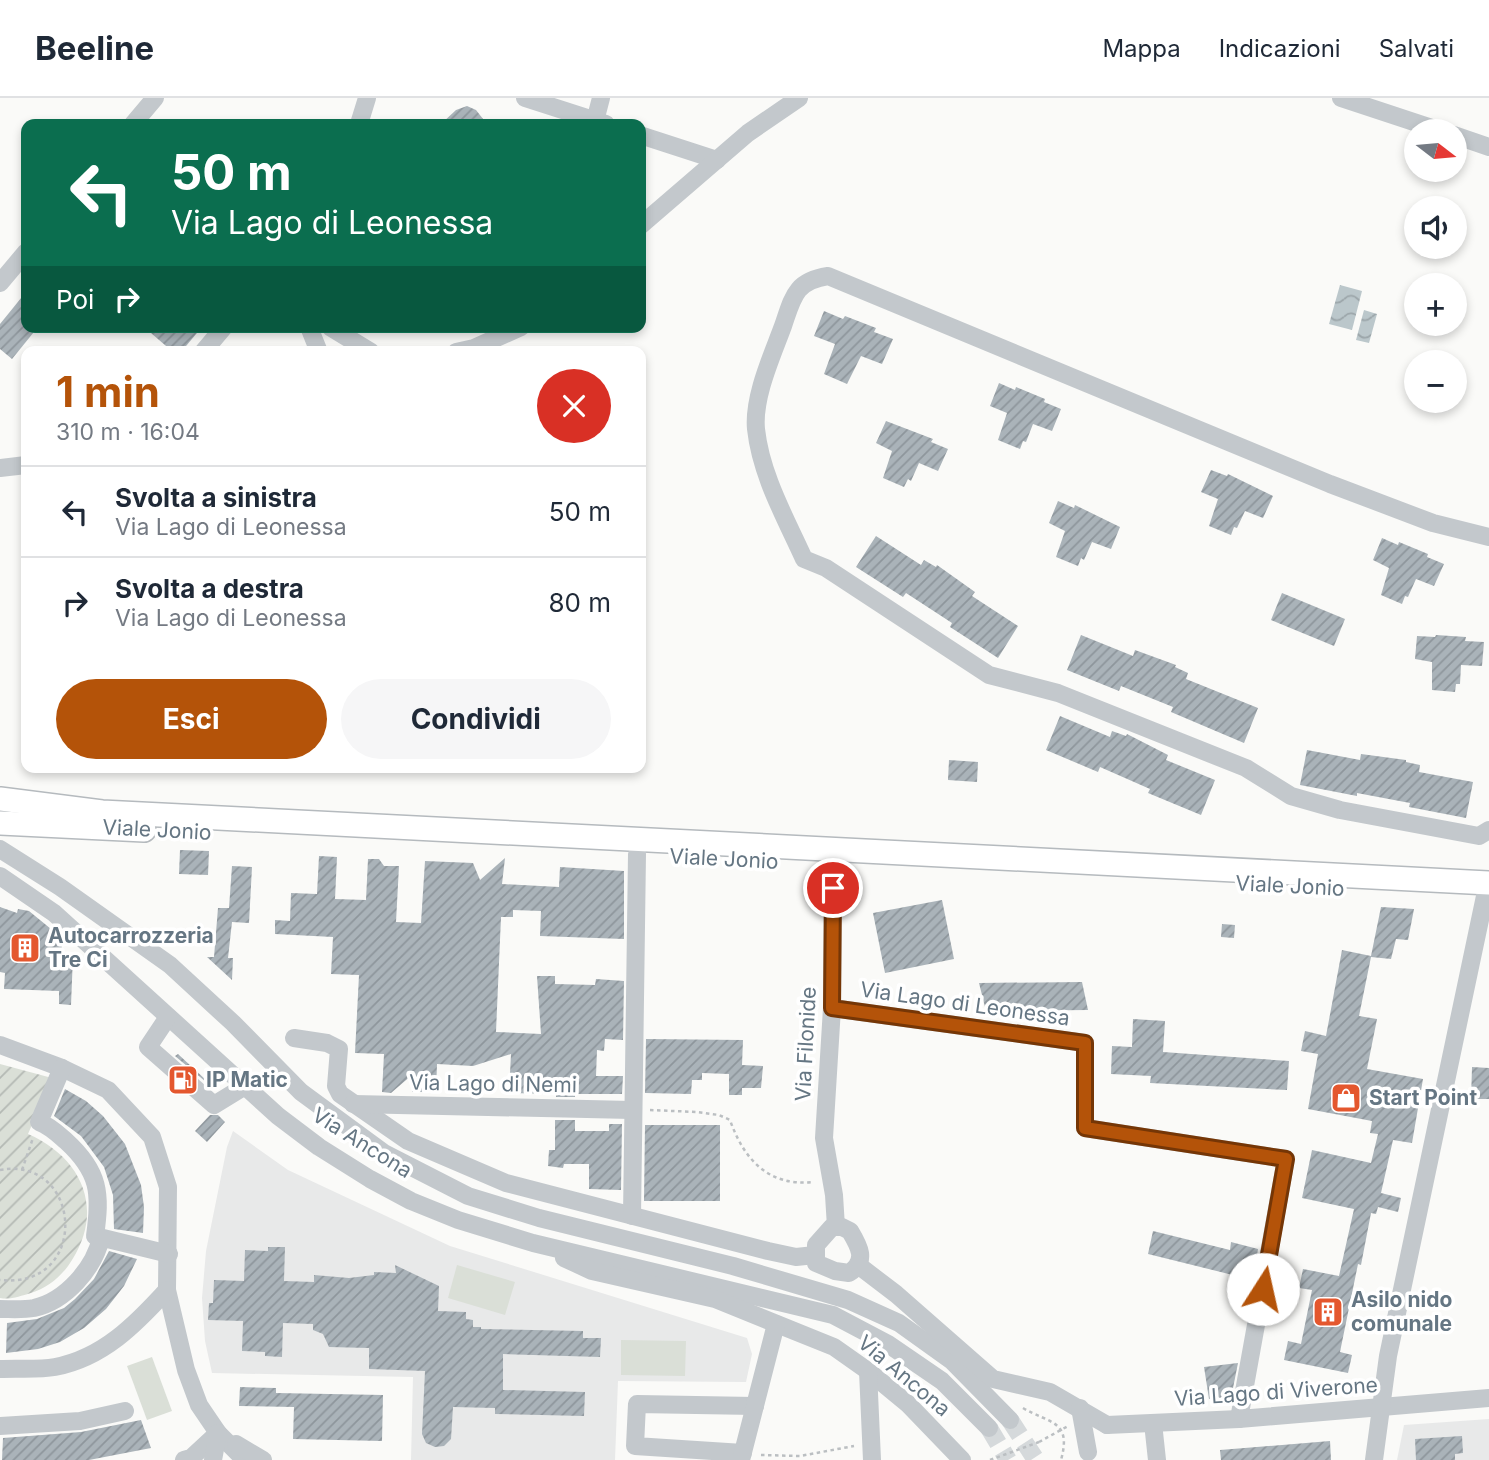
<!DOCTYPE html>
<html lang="it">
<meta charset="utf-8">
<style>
body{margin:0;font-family:Inter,sans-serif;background:#f6f6f7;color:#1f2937;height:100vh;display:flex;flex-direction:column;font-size:26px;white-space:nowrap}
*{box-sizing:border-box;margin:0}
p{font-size:23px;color:#747a83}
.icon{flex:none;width:38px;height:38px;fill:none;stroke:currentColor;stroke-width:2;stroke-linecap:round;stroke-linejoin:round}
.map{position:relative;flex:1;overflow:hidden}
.details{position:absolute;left:21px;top:248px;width:625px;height:427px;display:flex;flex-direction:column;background:#fff;border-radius:14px;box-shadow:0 4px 10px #0003}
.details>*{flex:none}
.hud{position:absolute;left:21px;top:21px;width:625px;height:214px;border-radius:14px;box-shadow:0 4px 10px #0003;background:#0b6e4f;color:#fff;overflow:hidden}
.needle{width:46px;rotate:106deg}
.buttons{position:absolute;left:1404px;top:21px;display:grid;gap:14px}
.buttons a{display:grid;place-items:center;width:63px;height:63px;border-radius:50%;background:#fff;box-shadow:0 4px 10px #0003;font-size:35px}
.pin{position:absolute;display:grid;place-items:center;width:60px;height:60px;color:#fff;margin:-30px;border:4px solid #fff;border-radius:50%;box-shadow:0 2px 7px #0007}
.me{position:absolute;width:77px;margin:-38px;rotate:10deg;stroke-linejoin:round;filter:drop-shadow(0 0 5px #0008)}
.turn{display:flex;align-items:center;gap:24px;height:147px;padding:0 35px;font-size:32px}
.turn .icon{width:91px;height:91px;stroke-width:2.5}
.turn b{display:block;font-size:49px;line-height:60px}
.then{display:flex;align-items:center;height:66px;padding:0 35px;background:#0003;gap:14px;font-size:26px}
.round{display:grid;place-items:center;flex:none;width:74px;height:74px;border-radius:37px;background:#f6f6f7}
.head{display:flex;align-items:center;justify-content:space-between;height:119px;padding:0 35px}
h1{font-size:42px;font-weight:700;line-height:52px;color:#b45309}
.primary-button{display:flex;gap:14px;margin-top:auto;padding:14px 35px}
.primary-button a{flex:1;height:80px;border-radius:42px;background:#b45309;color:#fff;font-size:28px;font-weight:700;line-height:80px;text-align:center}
.primary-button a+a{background:#f6f6f7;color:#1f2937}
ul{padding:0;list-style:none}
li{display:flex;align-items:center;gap:21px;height:91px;padding:0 35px;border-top:2px solid #e0e1e3}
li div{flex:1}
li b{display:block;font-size:26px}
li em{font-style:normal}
header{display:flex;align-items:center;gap:42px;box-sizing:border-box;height:98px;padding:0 35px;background:#fff;border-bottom:2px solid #e0e1e3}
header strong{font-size:33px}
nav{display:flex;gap:38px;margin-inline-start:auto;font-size:24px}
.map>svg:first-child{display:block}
.built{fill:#e8e9e9}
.garden{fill:url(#garden-furrows)}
.pitch{fill:#dadfd7}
.water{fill:url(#water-waves)}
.building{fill:url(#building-hatch)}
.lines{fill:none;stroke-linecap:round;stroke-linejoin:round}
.minor-tunnel{stroke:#d5d9db;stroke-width:18;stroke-dasharray:18 9;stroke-linecap:butt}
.major-casing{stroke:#b5babe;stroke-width:26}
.path{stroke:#bbbfc2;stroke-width:2.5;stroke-dasharray:3.5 3.5;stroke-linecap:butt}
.minor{stroke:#c3c8cc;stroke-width:18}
.major{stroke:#fff;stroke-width:23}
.path-bridge{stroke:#bbbfc2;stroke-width:2.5;stroke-dasharray:3.5 3.5;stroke-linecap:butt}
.route-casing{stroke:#753606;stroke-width:18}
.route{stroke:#b45309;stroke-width:12}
.labels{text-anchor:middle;stroke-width:7;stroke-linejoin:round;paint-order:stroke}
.street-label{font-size:21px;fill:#657683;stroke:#fff}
.poi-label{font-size:21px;font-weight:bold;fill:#657683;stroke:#fff;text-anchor:start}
</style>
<header>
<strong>Beeline</strong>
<nav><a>Mappa</a><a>Indicazioni</a><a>Salvati</a></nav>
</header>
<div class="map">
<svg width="1489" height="1362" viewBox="0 0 1489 1362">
<defs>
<pattern id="garden-furrows" width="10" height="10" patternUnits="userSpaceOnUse" patternTransform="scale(1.75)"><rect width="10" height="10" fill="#dadfd7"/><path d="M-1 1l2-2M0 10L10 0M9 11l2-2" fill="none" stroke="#b4b9b4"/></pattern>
<pattern id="water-waves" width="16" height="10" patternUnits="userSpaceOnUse" patternTransform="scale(1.75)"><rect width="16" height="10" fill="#bbc7cb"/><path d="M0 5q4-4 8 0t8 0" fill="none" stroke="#9ca6aa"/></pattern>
<pattern id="building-hatch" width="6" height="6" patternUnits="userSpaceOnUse" patternTransform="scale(1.75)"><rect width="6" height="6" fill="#aab3b9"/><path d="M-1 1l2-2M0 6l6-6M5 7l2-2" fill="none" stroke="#8e969c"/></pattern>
</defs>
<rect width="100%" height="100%" fill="#fafaf8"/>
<g class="built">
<polygon points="233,1033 288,1072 450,1148 747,1240 752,1256 746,1284 618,1283 615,1362 411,1362 413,1279 212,1275 205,1243 202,1200 206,1153 227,1049"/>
<polygon points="1489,1321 1489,1362 1397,1362 1404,1327"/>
</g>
<path class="garden" d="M 0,966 L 52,980 L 28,1036 C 81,1059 105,1110 72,1162 C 63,1177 48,1190 31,1195 C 20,1198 11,1202 0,1200 Z"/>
<g class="pitch">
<polygon points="457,1167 515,1184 505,1217 448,1200"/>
<polygon points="621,1242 686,1243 685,1278 621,1277"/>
<polygon points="152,1259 172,1313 147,1322 127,1268"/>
</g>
<g class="water">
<polygon points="1340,187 1362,193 1352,232 1329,226"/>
<polygon points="1364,212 1377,216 1369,245 1356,242"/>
</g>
<g class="building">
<polygon points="467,8 476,12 487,26 441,26 456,12"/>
<polygon points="26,194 26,229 38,229 12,261 0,251 0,226"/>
<polygon points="824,213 843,221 845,218 876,230 874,234 893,241 882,266 861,258 847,286 824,276 835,246 814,238"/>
<polygon points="144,229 202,229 181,254 173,254"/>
<polygon points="999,285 1015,292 1016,289 1045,301 1044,304 1061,311 1052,333 1033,326 1026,344 1023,343 1020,351 998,342 1007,315 990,308"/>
<polygon points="886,323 933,341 931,344 948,351 938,373 919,365 911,383 908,381 904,389 883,380 892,353 876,345"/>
<polygon points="1211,372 1227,378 1228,376 1273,398 1263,420 1245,413 1237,430 1234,429 1231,437 1209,428 1218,401 1201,394"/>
<polygon points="1058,403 1074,410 1075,407 1120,429 1111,451 1092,444 1084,462 1081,460 1078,468 1056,459 1065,433 1049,425"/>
<polygon points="876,438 921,467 924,462 936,469 937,467 975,494 972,498 1018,528 998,560 950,529 952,525 906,495 903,499 856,469"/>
<polygon points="1382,440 1398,447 1399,444 1428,456 1427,459 1444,466 1434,488 1416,481 1408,499 1405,498 1402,506 1381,497 1389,470 1373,462"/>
<polygon points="1282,495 1345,521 1334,548 1271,522"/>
<polygon points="1081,537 1133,558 1135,552 1176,567 1175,569 1188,575 1186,581 1258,610 1244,645 1171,614 1173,609 1121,588 1119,593 1067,572"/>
<polygon points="1436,537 1466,539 1465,543 1484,544 1482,568 1461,567 1460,586 1456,586 1455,594 1432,592 1432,564 1415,561 1417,538 1435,539"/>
<polygon points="1060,618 1110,639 1112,633 1126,638 1127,636 1168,657 1166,662 1215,682 1201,717 1148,695 1150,691 1100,669 1098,674 1046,652"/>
<polygon points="1307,652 1360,662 1361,656 1406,662 1406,664 1420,667 1419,674 1473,684 1466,720 1409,709 1410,705 1357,695 1357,698 1300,687"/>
<polygon points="949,662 978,664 977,684 948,682"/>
<polygon points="180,752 209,753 208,777 179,776"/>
<polygon points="319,758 337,759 335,801 366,802 368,761 379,761 384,768 399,768 396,824 421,825 425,763 473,765 480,782 505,760 502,786 559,789 560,769 624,773 624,841 540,838 541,813 513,812 513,819 501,819 496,934 541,936 537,878 555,878 555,886 595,887 596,881 624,883 623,942 605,941 604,953 597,952 596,978 623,978 622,996 575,996 575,999 556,999 556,996 509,995 511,956 473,968 437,966 436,994 412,994 413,976 391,995 382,994 384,956 355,955 359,877 331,876 333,839 275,836 275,822 290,823 291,795 317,796"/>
<polygon points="232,768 252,769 249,825 232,824 228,860 233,860 232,882 207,859 214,859 218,810 229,810"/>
<polygon points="942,802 954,861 885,875 873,815"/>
<polygon points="0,809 17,815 18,811 29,813 51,831 51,844 62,845 61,858 73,858 71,907 59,906 59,893 4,891 5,875 0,874"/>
<polygon points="1381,809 1414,811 1408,842 1396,841 1391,861 1371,859 1359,918 1377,921 1367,971 1423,981 1412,1045 1393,1042 1381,1095 1401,1100 1398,1114 1378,1109 1376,1116 1371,1115 1361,1167 1358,1166 1340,1254 1352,1257 1348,1275 1284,1262 1288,1243 1301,1246 1312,1192 1299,1190 1303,1171 1339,1178 1354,1111 1302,1100 1312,1052 1371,1065 1378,1036 1370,1035 1372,1023 1308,1011 1318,956 1301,953 1305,933 1326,938 1342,852 1371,858"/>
<polygon points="1222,826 1235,827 1234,840 1221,839"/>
<polygon points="1082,884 1088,912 986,913 979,885"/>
<polygon points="1133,921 1165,923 1163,954 1289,963 1287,992 1150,985 1151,978 1111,976 1112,948 1132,949"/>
<polygon points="646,941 743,942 742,967 763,968 761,990 742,990 742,997 729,997 729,976 702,975 702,982 692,982 691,996 645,995"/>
<polygon points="178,956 207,983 206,984 175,958"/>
<polygon points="1472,969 1489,970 1489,1001 1471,1001"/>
<polygon points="65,991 86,1003 103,1018 125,1046 141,1087 144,1109 143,1135 114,1131 113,1097 104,1069 81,1038 54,1018"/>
<polygon points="210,1017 218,1017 225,1024 207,1044 195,1033"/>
<polygon points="555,1022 575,1022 575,1033 609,1033 609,1026 622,1026 621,1092 589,1091 589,1066 564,1066 563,1070 548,1068 549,1052 555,1052"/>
<polygon points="645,1027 720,1027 720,1103 644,1103"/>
<polygon points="1153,1133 1230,1152 1231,1144 1258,1151 1253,1182 1148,1156"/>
<polygon points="268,1149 285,1149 284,1183 314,1184 314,1177 349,1180 374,1177 374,1174 396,1175 395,1167 439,1188 438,1213 466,1214 466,1221 473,1222 473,1229 481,1229 481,1231 583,1233 583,1240 601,1240 600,1259 503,1256 503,1292 585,1294 584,1318 495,1316 495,1310 453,1309 451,1341 444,1348 435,1349 426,1345 422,1336 425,1273 369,1271 369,1250 329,1249 323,1236 313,1232 313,1226 283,1225 282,1259 265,1258 265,1254 242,1253 243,1223 208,1222 209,1205 213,1205 214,1182 244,1183 245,1152 268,1153"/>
<polygon points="109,1153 137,1161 124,1188 106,1211 84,1230 60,1244 38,1251 6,1255 7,1225 37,1221 64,1210 75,1201 94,1181"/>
<polygon points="1238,1265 1231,1300 1209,1301 1204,1269"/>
<polygon points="240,1289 276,1290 276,1295 383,1297 382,1343 293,1341 294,1309 239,1308"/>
<polygon points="141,1322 151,1350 89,1362 2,1362 3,1340 81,1334"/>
<polygon points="1462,1338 1463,1355 1455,1356 1455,1362 1416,1362 1415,1341"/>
<polygon points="1330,1343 1331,1362 1221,1362 1220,1352"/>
</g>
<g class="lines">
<g class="minor-tunnel">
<polyline points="1010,1322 1036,1362"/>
<polyline points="989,1330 1008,1362"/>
</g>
<g class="major-casing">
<g id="major">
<polyline points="0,701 102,714 1489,785"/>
<polyline points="0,725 144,732"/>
</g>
</g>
<g class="path">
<path d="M 650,1012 L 697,1014 L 719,1017 L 730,1022 C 744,1062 769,1089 814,1084"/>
<path d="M 0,1072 C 83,1057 91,1192 0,1182"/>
<polyline points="22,1072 33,1040"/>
<path d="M 1023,1310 C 1050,1326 1072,1322 1061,1362"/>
<polyline points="1039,1344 1068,1328"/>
<polyline points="761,1357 800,1358 854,1348"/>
</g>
<g class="minor">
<polyline points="525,0 606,26"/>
<polyline points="1341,0 1441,33"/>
<polyline points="595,23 601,0"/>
<polyline points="133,26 155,0"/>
<polyline points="359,26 367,0"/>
<polyline points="640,37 717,62"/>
<polyline points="1454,37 1489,49"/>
<polyline points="640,128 748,35 799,0"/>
<polyline points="0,185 26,154"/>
<polyline points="309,229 319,254"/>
<polyline points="330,229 371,254"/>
<polyline points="203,254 224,229"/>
<polyline points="456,254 474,250 521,229"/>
<polyline points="0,370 26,367"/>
<path d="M 1489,439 L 1433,425 L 1330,386 L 828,178 C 795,183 793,199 783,228 C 772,258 753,299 756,331 C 761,377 785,419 804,461 L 826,470 L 989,577 L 1058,595 L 1246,670 L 1291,698 L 1340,712 L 1479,738 L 1489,732"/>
<polyline points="0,751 60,789 170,867 233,925 301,994 384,1055 468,1098 539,1120 733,1168 848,1202 899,1225 952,1263 1010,1322"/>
<polyline points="833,766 832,910 824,1040 834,1097 836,1129"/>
<polyline points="0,778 54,815 278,1018 319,1049 370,1081 411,1103 458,1122 533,1145 833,1217 888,1246 942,1283 989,1330"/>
<polyline points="832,910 1085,945 1085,1030 1286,1061 1239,1321"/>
<polyline points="168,919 148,949 214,1007 245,988"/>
<polyline points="294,940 327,945 339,951 336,988 340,996 408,1043 506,1085 768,1153 796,1159 815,1157"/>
<polyline points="0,947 62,970 108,992 152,1039 168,1089 167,1192 186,1272 199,1307 218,1335 245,1362"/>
<path d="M 62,970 L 39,1024 C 50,1028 58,1036 66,1043 C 100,1074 101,1096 95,1138 L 169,1156"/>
<polyline points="353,1006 632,1012"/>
<polyline points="632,1118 637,756"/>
<path d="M 832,1129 L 842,1129 L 850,1133 C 859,1148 868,1163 849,1175 L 835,1173 L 816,1165 L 816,1147 Z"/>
<polyline points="564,1160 592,1173 715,1201 834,1249 868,1273 908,1306 962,1362"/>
<polyline points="858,1167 896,1196 993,1281 1050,1294 1107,1327"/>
<path d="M 0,1211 C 11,1211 23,1212 34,1210 C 66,1203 94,1170 101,1140"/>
<path d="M 0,1271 C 18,1270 38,1272 55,1269 C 103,1260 136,1226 167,1192"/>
<polyline points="868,1273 872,1362"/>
<polyline points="1080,1310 1088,1354"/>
<polyline points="1153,1325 1157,1362"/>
<polyline points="1107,1327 1239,1321 1489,1300"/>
<polyline points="0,1328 80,1323 125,1313"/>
<polyline points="236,1346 263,1362"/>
<polyline points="743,1355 635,1348 637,1306 755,1308"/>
<polyline points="184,1362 191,1360 218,1335"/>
<polyline points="213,1362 218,1335"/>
<polyline points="741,1362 776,1226"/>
<polyline points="1374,1362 1388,1258 1485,798"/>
</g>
<use href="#major" class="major"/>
<polyline class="path-bridge" points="990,1362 1039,1344"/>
</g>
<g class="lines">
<g class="route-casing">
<polyline id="route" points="833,790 832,910 1085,945 1085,1030 1286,1061 1263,1191"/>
</g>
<use href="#route" class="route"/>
</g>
<defs>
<g id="building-square" transform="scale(1.575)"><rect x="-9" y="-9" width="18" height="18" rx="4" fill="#e4572e" stroke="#fff"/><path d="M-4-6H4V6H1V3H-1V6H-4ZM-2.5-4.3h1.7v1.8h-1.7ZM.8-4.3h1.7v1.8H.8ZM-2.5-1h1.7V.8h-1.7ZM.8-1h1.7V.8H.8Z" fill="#fff"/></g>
<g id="fuel-square" transform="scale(1.575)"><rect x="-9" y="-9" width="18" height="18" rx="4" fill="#e4572e" stroke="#fff"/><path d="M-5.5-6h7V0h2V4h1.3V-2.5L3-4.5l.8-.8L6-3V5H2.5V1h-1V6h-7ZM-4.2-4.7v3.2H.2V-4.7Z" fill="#fff"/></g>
<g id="shop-square" transform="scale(1.575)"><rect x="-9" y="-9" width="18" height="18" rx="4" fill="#e4572e" stroke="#fff"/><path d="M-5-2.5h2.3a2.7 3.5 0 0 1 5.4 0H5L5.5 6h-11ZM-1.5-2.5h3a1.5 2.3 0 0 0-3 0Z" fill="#fff"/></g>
</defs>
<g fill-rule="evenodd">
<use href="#building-square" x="25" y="850"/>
<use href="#fuel-square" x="183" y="982"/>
<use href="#shop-square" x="1346" y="1000"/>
<use href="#building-square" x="1328" y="1214"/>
</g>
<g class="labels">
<g class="street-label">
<text transform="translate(157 732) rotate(3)" y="7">Viale Jonio</text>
<text transform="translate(724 761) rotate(3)" y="7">Viale Jonio</text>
<text transform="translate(1290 788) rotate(3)" y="7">Viale Jonio</text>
<text transform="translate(965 906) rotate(8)" y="7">Via Lago di Leonessa</text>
<text transform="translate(806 946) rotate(-87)" y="7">Via Filonide</text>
<text transform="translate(493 986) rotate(1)" y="7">Via Lago di Nemi</text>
<text transform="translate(362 1045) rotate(32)" y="7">Via Ancona</text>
<text transform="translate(904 1278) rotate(40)" y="7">Via Ancona</text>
<text transform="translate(1276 1294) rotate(-4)" y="7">Via Lago di Viverone</text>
</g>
<g class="poi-label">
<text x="48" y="845">Autocarrozzeria<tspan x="48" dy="24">Tre Ci</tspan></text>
<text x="206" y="989">IP Matic</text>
<text x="1369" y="1007">Start Point</text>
<text x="1351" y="1209">Asilo nido<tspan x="1351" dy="24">comunale</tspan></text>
</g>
</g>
</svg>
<div class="buttons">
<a><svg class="needle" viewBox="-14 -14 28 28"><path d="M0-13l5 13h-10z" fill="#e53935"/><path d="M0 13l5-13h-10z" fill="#747a83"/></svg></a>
<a><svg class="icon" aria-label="sound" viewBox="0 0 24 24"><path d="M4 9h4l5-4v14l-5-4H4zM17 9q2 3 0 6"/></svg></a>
<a>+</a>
<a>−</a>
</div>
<div class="pin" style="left:833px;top:790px;background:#d93025"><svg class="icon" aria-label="arrive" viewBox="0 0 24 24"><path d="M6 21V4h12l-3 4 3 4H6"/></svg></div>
<svg class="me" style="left:1263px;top:1191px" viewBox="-20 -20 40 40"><circle r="19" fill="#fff"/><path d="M0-13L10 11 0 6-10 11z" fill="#b45309"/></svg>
<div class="hud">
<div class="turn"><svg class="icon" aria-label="left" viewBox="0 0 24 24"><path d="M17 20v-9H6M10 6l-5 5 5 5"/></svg><div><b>50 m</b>Via Lago di Leonessa</div></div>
<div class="then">Poi<svg class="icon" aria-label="right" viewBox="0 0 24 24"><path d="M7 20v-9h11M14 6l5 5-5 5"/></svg></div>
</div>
<section class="details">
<div class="head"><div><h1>1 min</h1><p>310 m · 16:04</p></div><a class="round" style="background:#d93025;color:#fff"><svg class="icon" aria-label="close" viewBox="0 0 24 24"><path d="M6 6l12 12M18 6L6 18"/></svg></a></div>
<ul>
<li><svg class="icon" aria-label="left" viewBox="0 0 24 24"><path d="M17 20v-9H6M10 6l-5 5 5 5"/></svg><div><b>Svolta a sinistra</b><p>Via Lago di Leonessa</p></div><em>50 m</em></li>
<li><svg class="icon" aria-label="right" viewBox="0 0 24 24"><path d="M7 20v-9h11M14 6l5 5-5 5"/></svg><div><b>Svolta a destra</b><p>Via Lago di Leonessa</p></div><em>80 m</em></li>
</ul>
<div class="primary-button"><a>Esci</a><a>Condividi</a></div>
</section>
</div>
